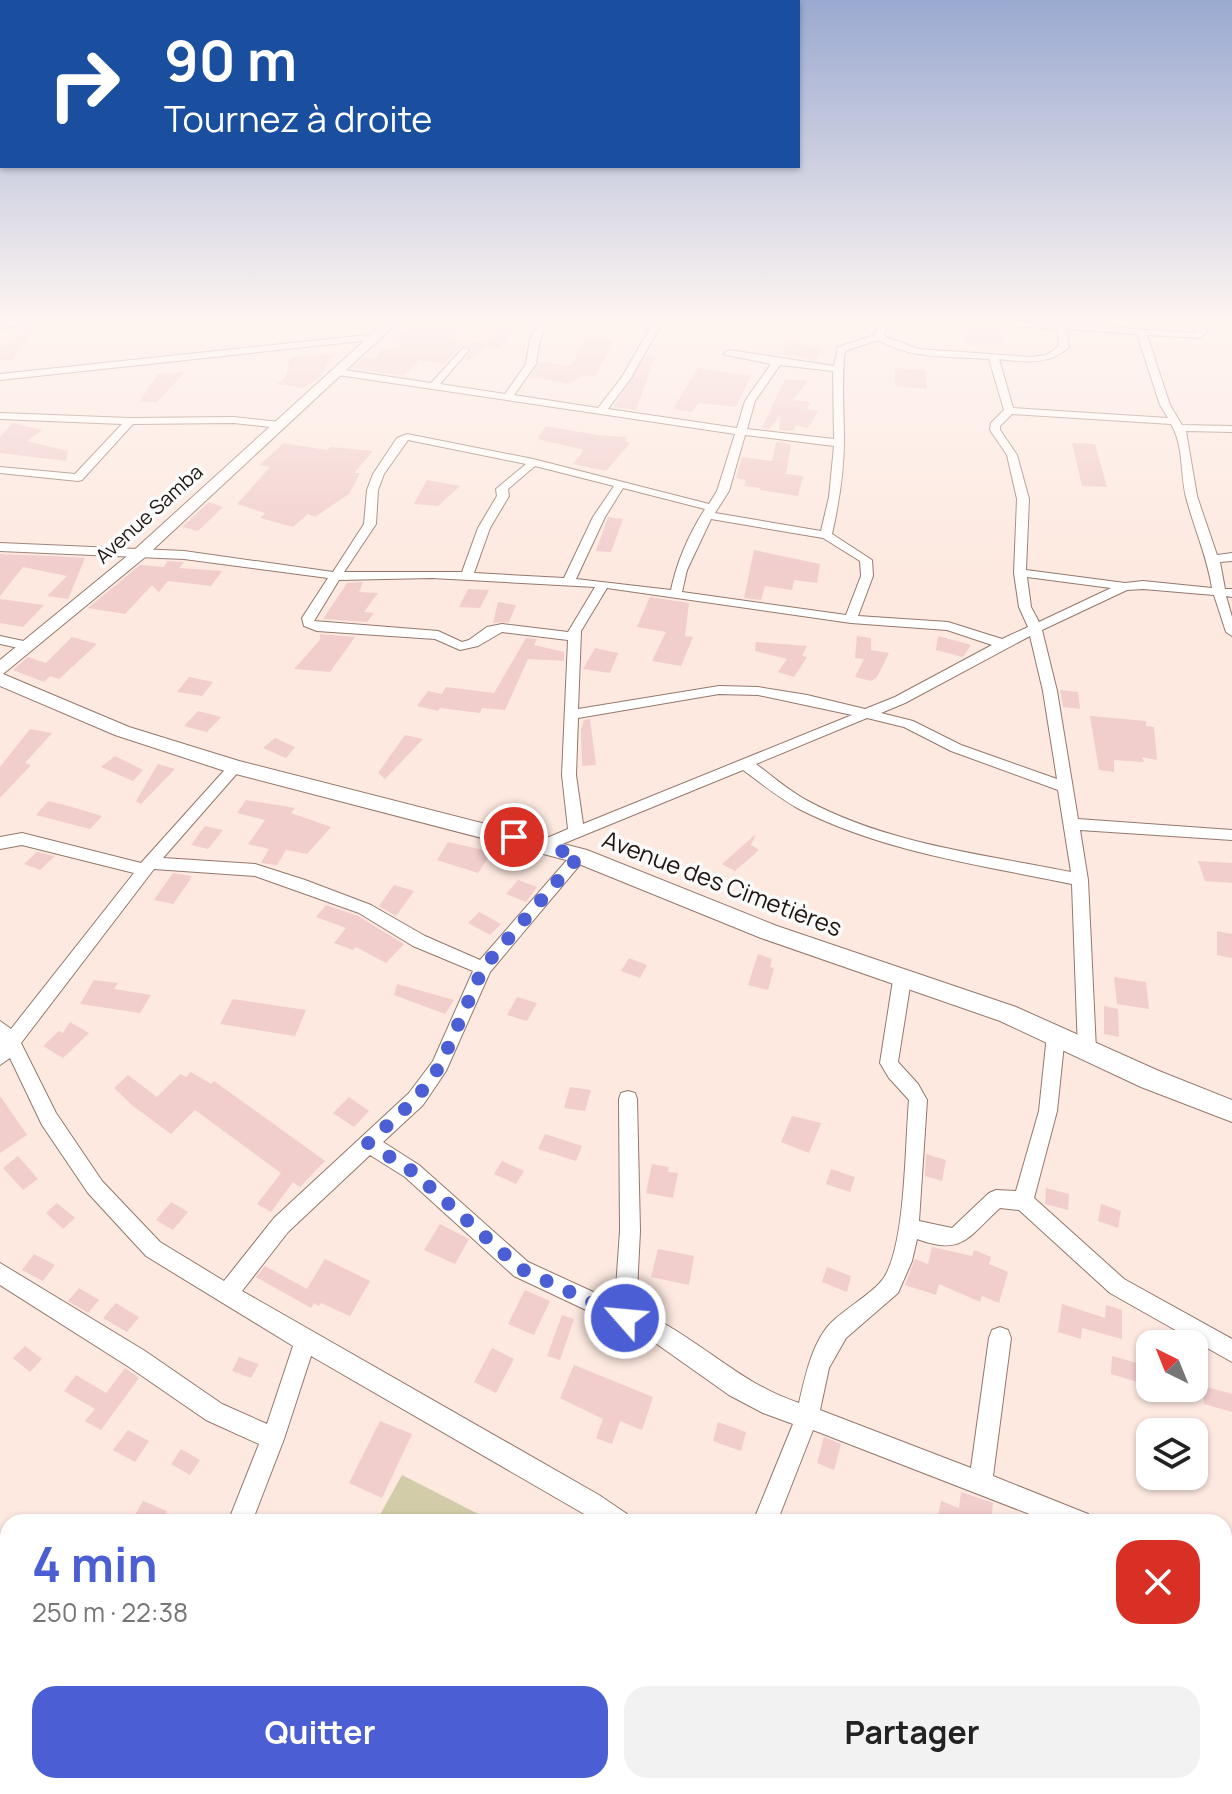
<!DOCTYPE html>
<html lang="fr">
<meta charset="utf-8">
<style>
body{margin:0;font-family:Manrope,sans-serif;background:#f2f2f2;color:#222;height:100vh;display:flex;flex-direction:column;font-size:30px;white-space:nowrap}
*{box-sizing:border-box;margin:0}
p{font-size:26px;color:#767676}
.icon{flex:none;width:44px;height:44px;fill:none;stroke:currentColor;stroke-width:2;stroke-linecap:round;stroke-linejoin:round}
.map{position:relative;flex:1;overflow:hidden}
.side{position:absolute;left:0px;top:1514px;width:1232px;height:280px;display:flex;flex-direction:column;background:#fff;border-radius:24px 24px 0 0;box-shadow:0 2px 6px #0004}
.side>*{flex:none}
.guide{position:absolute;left:0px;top:0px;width:800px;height:168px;box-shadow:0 2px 6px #0004;background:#1a4fa0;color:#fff;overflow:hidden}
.needle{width:52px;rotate:317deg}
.fabs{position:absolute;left:1136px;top:1330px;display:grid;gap:16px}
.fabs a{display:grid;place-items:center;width:72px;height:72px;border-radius:16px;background:#fff;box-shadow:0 2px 6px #0004;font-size:40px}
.pin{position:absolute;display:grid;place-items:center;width:68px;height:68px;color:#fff;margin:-34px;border:4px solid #fff;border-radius:50%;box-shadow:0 2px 8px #0007}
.me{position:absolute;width:88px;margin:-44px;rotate:297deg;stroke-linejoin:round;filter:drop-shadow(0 0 6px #0008)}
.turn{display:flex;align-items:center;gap:28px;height:168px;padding:0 32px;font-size:36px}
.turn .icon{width:104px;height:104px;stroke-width:2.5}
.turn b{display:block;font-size:56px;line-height:68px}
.round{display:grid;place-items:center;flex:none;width:84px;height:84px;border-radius:24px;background:#f2f2f2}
.headline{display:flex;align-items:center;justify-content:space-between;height:136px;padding:0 32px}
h1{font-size:48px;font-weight:700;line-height:60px;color:#4b5ed3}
.button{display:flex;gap:16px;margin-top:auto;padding:16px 32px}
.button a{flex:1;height:92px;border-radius:24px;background:#4b5ed3;color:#fff;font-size:32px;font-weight:700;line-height:92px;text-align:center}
.button a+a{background:#f2f2f2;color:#222}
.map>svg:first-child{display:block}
.green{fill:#d2cca9}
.building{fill:#f1cdcc}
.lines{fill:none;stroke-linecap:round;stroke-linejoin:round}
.street-casing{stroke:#95786b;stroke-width:2}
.secondary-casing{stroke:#95786b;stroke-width:2}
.street{fill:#fff;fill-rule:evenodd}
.secondary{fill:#fff;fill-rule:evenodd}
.route{stroke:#4b5ed3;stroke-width:14;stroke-dasharray:0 25.2}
.labels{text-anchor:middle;stroke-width:7;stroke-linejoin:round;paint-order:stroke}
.far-street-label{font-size:20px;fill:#201510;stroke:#fbfbfb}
.street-label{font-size:24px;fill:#201510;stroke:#fbfbfb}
</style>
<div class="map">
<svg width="1232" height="1794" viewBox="0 0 1232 1794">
<rect width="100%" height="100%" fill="#fde9e0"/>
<g class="green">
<polygon points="402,1475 494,1522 376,1522"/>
<polygon points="236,1786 584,1786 581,1794 231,1794"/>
</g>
<g class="building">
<polygon points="500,321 523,321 499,348 486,346 469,361 464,360 472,350 464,344 444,364 419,360 404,376 353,368 365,357 375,360 381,350 400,348 400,341 393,340 408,322 457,326 453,339 485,343"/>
<polygon points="967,324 1003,328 1004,344 964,342"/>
<polygon points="31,326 35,326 12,361 0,360 0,348"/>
<polygon points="586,337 613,340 595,377 584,375 569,384 539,378 529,379 539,362 571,366"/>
<polygon points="786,341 823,349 816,360 789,356 783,354"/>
<polygon points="333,354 320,377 304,388 277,384 286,377 290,357"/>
<polygon points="648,354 655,357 636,410 613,407"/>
<polygon points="698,368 751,376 736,407 699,403 692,412 673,409"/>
<polygon points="895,368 926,370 927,389 895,386"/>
<polygon points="185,372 157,402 139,402 158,374"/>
<polygon points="785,379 808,381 793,400 810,402 807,409 818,411 808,428 795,425 794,431 779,430 780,416 769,429 762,428"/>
<polygon points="13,423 42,430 27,441 68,451 66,461 0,453 0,437"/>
<polygon points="546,426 597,435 627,437 625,441 630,443 606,471 573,464 584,450 537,439"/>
<polygon points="776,442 791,444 786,474 803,476 798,496 760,490 761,488 744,486 746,480 736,478 742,457 772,461"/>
<polygon points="284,443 327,450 331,447 373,451 354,473 360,473 349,494 315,517 308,514 293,527 260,518 265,513 237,504 270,467 259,465"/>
<polygon points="1072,443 1095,444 1107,487 1082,486"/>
<polygon points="427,480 460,486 438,506 414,504"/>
<polygon points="209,502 223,507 198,531 182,527"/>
<polygon points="608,517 623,519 611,552 596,551"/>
<polygon points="754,550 820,564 817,583 794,580 792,590 765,586 761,600 744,598"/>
<polygon points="0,554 53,556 85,558 68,599 47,596 67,576 23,567 0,596"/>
<polygon points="167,561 184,562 179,568 222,571 211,586 168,581 159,592 152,585 125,614 88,608 140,565 164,567"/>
<polygon points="363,582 359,592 378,593 364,612 374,613 367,622 323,619 347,583"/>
<polygon points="468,589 489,590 480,608 459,607"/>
<polygon points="650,597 689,603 685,636 693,637 681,666 652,661 666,632 637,627"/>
<polygon points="0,599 44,605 23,627 0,623"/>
<polygon points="498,602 516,605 509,622 493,623"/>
<polygon points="320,634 355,637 330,672 294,669 320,640"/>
<polygon points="857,636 871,638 871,650 889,653 877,677 871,681 855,677 864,659 855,658"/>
<polygon points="938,636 971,645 963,657 936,650"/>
<polygon points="72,637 97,644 59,679 50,676 44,682 13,670 28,657 46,663"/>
<polygon points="526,638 537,639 534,645 564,652 564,661 528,659 505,710 482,708 480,713 440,708 438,711 417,706 428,691 442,694 446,687 494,693"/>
<polygon points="756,642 807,646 802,656 807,657 794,677 778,672 787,659 755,651"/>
<polygon points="595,648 618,653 610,673 583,669"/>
<polygon points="189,677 213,682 202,696 177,692"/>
<polygon points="1060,690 1078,692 1080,709 1063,707"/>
<polygon points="198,711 221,717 207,732 184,726"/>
<polygon points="1090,716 1146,721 1146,726 1154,727 1157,760 1142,757 1144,762 1114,760 1114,772 1099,770"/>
<polygon points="590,719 596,765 582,766 581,730 584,720"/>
<polygon points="30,729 52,733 25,763 31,765 0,798 0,767"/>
<polygon points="405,735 423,739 385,779 378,773"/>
<polygon points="275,738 295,747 286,758 263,748"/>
<polygon points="115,756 143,770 133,781 101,767"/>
<polygon points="158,764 175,769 141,804 136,801"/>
<polygon points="246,800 295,808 291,813 331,827 307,854 286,850 277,865 261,863 269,849 248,844 265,820 237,813"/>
<polygon points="48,801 65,805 102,816 90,829 36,815"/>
<polygon points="205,826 223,830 208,849 191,845"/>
<polygon points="756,834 751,845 759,850 735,871 722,864"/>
<polygon points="448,842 492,852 478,873 437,860"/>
<polygon points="37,852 55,856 40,870 24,864"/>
<polygon points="1198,861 1232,863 1232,883 1205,881"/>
<polygon points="173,873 191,876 190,880 173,904 154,900"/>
<polygon points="518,880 537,887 526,902 506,894"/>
<polygon points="394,885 414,891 396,916 379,906"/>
<polygon points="326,905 358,916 404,944 386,963 356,947 353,950 334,943 346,928 316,917"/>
<polygon points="479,912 501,924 490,935 468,923"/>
<polygon points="1217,931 1232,934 1232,958 1217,955"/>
<polygon points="758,954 772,959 770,967 774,968 768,990 748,985"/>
<polygon points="629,958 647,965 640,978 621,971"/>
<polygon points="1114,977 1146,982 1149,1009 1117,1004"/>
<polygon points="94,980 118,983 114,989 151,995 140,1013 80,1004"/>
<polygon points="397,984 454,1000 445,1014 394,995"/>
<polygon points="517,997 537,1003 527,1021 507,1015"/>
<polygon points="233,999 306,1010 295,1036 220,1024"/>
<polygon points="1104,1006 1118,1009 1119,1037 1104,1034"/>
<polygon points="70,1022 89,1033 63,1058 43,1046 59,1031 63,1033"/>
<polygon points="191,1072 211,1084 214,1081 325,1161 300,1187 293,1182 271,1212 257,1204 281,1173 195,1110 171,1134 133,1106 114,1088 128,1075 157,1097 180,1074 186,1077"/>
<polygon points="570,1087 591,1090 585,1111 564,1108"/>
<polygon points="0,1096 27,1135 0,1153"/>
<polygon points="349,1097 369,1111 354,1127 333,1113"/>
<polygon points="792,1116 821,1123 809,1153 781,1142"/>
<polygon points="545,1134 582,1146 576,1161 538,1149"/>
<polygon points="926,1154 946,1160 942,1181 925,1176"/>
<polygon points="18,1156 38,1179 23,1190 3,1168"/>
<polygon points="502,1161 524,1171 516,1184 494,1174"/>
<polygon points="652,1164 669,1167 668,1172 678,1173 673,1198 646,1193"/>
<polygon points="831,1169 855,1177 850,1192 826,1184"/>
<polygon points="1046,1188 1069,1194 1068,1210 1045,1204"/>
<polygon points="171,1202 188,1212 173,1230 156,1220"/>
<polygon points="57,1203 75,1218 63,1229 46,1213"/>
<polygon points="1101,1204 1121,1211 1118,1228 1098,1221"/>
<polygon points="440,1224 469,1239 455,1264 424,1250"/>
<polygon points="932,1247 972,1256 974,1250 991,1257 989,1264 1008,1272 999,1303 982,1296 980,1302 939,1284 936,1295 905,1285 915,1259 928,1264"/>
<polygon points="658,1249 694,1256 689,1285 651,1277"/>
<polygon points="34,1254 55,1265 43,1281 22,1270"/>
<polygon points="325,1259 370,1281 350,1316 321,1303 319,1306 314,1303 311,1308 256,1277 265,1266 307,1289"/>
<polygon points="827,1267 851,1276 847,1292 822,1282"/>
<polygon points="79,1288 99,1300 88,1313 68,1301"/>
<polygon points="525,1290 550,1301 534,1335 508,1324"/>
<polygon points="116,1303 139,1317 127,1332 103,1318"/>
<polygon points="1062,1304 1105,1318 1106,1305 1122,1310 1122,1339 1082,1328 1081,1339 1058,1332"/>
<polygon points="562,1315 574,1319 560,1360 547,1356"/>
<polygon points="25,1346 42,1359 30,1372 13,1358"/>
<polygon points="492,1348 514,1359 496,1393 474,1382"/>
<polygon points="1112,1356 1144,1365 1144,1384 1111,1374"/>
<polygon points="239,1357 259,1364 251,1378 232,1371"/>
<polygon points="574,1365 653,1397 642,1430 620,1421 612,1444 596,1438 603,1419 560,1398"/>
<polygon points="125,1368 139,1378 101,1430 85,1421 95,1409 64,1391 76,1375 106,1393"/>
<polygon points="1203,1386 1232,1394 1232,1412 1204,1404"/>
<polygon points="380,1421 412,1434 382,1498 349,1483"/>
<polygon points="718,1422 746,1432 741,1451 713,1441"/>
<polygon points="128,1430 149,1441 135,1462 113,1450"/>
<polygon points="824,1437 841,1444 834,1470 817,1463"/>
<polygon points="181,1449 200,1460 190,1475 171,1464"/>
<polygon points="961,1492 993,1503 991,1522 937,1522 941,1501 959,1508"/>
<polygon points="143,1501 167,1511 161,1522 131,1522"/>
</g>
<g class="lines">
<g class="street-casing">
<g id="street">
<polygon points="17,321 44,321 0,329 0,323"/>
<path d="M 539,321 L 548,321 L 540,339 L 536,364 L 514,395 L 598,408 L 622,377 L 654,321 L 663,321 L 631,378 L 608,409 L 737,428 L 745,401 L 771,364 L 726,355 L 724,353 L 729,350 L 834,366 L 838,347 L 875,335 L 880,321 L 889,321 L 884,336 L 918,349 L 1031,357 L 1046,355 L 1059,346 L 1057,329 L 984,324 L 980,321 L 1057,323 L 1057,321 L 1065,321 L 1066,324 L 1194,333 L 1197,331 L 1194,321 L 1203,321 L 1207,332 L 1199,338 L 1147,335 L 1170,405 L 1182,425 L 1232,426 L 1232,432 L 1186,431 L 1197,496 L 1217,555 L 1232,553 L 1232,561 L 1220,562 L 1225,589 L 1232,589 L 1232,597 L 1226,596 L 1232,617 L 1232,636 L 1226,632 L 1214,595 L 1143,589 L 1127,590 L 1042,630 L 1057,691 L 1078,819 L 1232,830 L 1232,840 L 1080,830 L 1088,880 L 1096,1050 L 1093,1055 L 1087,1058 L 1081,1055 L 1078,1050 L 1072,884 C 980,865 884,852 799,809 C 779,798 761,783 743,770 L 550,849 L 540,849 L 537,845 L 540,841 L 568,829 L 562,775 L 568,640 L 502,632 L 478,646 L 460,650 L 435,639 L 317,631 L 304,626 L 302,618 L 328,578 L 184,559 L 0,551 L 0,543 L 184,551 L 333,572 L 364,524 L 367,490 L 373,474 L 397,438 L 407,434 L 533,459 L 709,504 L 717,491 L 735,434 L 338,375 L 333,372 L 338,369 L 431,383 L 464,347 L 469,350 L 440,384 L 505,394 L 526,364 L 530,339 ZM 1067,329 L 1137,334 L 1160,405 L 1168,418 L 1013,408 L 999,359 C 1024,362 1049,366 1069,347 ZM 878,340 C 912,360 952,356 989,359 L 1004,410 L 991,423 L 990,430 L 1007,455 L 1017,499 L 1014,573 L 1019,607 L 1028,627 L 1002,639 L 948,622 L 858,616 L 873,576 L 872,560 L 832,534 C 839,503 844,472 844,439 C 844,410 841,380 845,351 ZM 780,365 L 833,371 L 834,439 L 747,429 L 755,401 ZM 1012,414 L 1171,424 C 1184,446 1180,473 1186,497 C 1194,528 1207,556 1212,588 L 1143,581 L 1125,583 L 1026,570 L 1029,499 L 1017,455 L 1000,430 L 1000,426 ZM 745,435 L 834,446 L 829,497 L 821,531 L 715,513 L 729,491 ZM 408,440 L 526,464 L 496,489 L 497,496 L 478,528 L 462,572 L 344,572 L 376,524 L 378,490 L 384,474 ZM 535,466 L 614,486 L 593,517 L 564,578 L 474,573 L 490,528 L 509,496 L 508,489 ZM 623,488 L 705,509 C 689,534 677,561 671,590 L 576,579 L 605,517 ZM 711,519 L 823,538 L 860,561 L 861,576 L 846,615 L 682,592 L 687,570 ZM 1027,577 L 1111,588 L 1039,622 L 1031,607 ZM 432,578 L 595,587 L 568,632 L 502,624 L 487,627 L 469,640 L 462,642 L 438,631 L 314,621 L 339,580 ZM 607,588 L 851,623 L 947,630 L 992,645 L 895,697 L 865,709 L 807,695 L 758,687 L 719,686 L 578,709 L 581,631 ZM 1030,636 L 1043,691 L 1057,779 L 961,745 L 913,721 L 881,713 L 905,703 ZM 719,694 L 758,695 L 852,715 L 583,824 L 576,775 L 578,718 ZM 867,718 L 904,727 L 951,751 L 1058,790 L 1071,872 C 982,854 887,844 806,800 C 788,790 772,776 756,764 Z"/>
<polygon points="377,334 380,335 380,339 0,380 0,374"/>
<polygon points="0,413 130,418 234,417 280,422 285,425 280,428 234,423 133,424 82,480 78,481 0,473 0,467 75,474 122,424 0,419"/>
<polygon points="0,636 33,643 34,646 28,650 0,644"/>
<path d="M 235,762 L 240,764 L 242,767 L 240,770 L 163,858 L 255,864 L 305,880 L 371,905 L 425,936 L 480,960 L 574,852 L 584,852 L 587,856 L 584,860 L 490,972 L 446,1071 L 423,1105 L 383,1142 L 419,1165 L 528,1262 L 615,1302 L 620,1231 L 619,1099 L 621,1093 L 628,1091 L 635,1093 L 637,1099 L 640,1231 L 636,1311 C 647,1316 660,1321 670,1327 C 715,1354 748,1386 799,1403 C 805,1377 813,1338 834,1320 C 848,1307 876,1291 885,1276 C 906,1240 905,1144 909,1100 L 889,1078 L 880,1063 L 893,980 L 896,975 L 902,973 L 908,975 L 911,980 L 898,1062 L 918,1084 L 927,1100 L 919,1221 L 952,1228 L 989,1193 L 996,1190 L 1016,1191 L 1039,1111 L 1047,1035 L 1050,1030 L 1056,1028 L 1062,1030 L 1065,1035 L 1057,1111 L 1034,1198 L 1124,1279 L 1232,1339 L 1232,1362 L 1110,1293 L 1019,1210 L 1000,1208 C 968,1237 963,1256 917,1239 L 912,1261 L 898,1293 L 846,1338 L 829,1368 L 820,1410 L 971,1468 L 989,1338 L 992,1330 L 1000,1327 L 1008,1330 L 1011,1338 L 993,1476 L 1088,1514 L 1092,1522 L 1050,1522 L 813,1430 L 777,1522 L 753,1522 L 793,1424 L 763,1413 L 729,1395 L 654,1342 L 514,1276 L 405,1177 L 370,1155 L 288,1232 L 242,1291 L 599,1495 L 627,1514 L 631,1522 L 598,1522 L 311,1356 L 284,1439 L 252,1522 L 228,1522 L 259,1444 L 206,1420 L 129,1367 L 0,1285 L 0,1263 L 145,1351 L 222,1404 L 267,1424 L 293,1346 L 146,1256 L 88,1193 L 42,1125 L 10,1058 L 0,1065 L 0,1021 L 11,1029 L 134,873 L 22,845 L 0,849 L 0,837 L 22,833 L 141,863 L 230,764 ZM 154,869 L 255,876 L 359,913 L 413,946 L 473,971 L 433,1061 L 409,1093 L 274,1218 L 224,1281 L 160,1242 L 102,1181 L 56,1113 L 21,1043 Z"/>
<polygon points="1224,1564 1232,1567 1232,1591 1224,1588"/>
<polygon points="0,1594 8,1595 8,1619 0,1618"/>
<polygon points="638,1786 664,1786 662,1794 636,1794"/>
<polygon points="931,1786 963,1786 966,1794 934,1794"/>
</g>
</g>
<g class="secondary-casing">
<polygon id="secondary" points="386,321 399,321 144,558 3,674 129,727 239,761 587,850 777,926 1016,1007 1159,1071 1232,1100 1232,1122 1141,1087 1000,1021 761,938 574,862 228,772 115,735 0,686 0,660 132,552"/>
</g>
<use href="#street" class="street"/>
<use href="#secondary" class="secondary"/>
</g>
<linearGradient id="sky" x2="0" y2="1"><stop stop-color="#9aa9d0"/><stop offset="0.56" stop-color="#fef5f1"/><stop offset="1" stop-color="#fef5f1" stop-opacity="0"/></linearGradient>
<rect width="1232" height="572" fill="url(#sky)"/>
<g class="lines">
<polyline class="route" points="514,837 579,856 483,968 440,1066 416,1099 368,1143 412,1171 521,1269 625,1318"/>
</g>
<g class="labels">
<g class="far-street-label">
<text transform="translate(149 514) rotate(-42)" y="7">Avenue Samba</text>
</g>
<g class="street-label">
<text transform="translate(722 884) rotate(21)" y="8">Avenue des Cimetières</text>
</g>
</g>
</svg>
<div class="fabs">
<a><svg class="needle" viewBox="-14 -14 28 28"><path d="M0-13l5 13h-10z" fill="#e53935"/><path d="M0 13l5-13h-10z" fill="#767676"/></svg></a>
<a><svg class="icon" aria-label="layers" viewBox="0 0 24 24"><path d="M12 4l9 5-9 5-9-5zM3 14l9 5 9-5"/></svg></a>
</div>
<div class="pin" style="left:514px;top:837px;background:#d93025"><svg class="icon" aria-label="arrive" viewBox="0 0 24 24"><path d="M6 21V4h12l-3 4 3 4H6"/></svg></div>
<svg class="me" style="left:625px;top:1318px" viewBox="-20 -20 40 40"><circle r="17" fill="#4b5ed3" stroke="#fff" stroke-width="3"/><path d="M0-11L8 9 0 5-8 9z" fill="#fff"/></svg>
<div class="guide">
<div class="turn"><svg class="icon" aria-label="right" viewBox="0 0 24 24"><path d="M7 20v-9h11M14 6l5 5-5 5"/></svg><div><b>90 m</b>Tournez à droite</div></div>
</div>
<section class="side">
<div class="headline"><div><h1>4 min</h1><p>250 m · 22:38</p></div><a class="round" style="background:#d93025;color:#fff"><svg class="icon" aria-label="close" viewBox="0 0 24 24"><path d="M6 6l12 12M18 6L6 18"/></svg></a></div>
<div class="button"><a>Quitter</a><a>Partager</a></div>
</section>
</div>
